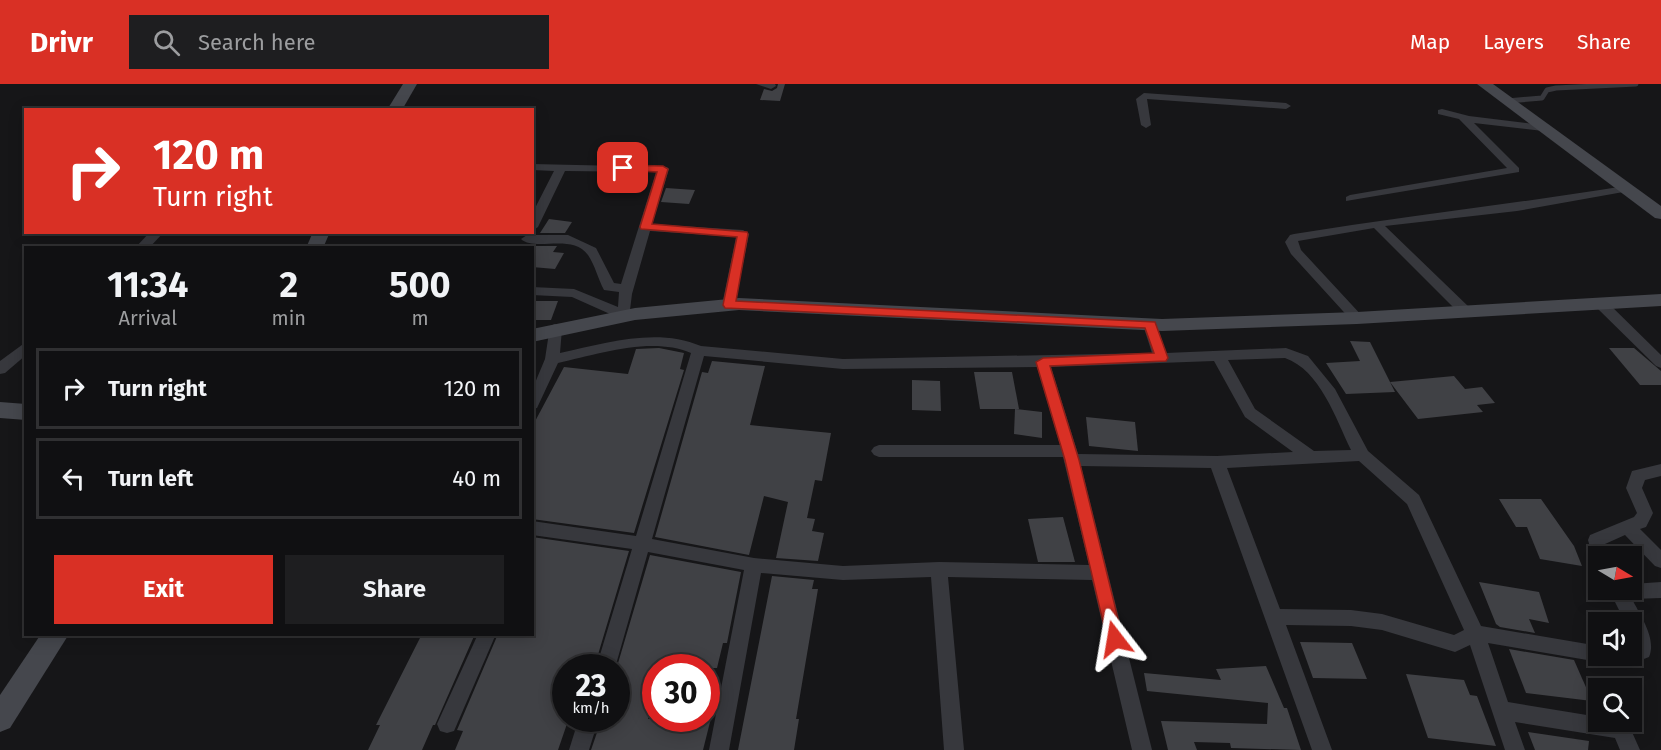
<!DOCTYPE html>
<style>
body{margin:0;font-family:"Fira Sans",sans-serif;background:#1e1e20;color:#f1f3f6;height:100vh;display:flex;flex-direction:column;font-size:22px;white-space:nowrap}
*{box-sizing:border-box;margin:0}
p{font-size:20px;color:#9c9d9f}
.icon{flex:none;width:33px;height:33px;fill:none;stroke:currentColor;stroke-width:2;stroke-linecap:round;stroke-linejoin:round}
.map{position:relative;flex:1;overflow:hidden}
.side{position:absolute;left:24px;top:162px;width:510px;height:390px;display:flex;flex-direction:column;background:#101012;border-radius:0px;box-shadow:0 3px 15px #0003,0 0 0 2px #303032}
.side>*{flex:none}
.banner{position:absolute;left:24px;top:24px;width:510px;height:126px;border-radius:0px;box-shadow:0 3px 15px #0003,0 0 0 2px #303032;background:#d93025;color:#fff;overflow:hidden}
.needle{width:39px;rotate:100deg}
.tools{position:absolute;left:1588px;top:462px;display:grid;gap:12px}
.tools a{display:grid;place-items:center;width:54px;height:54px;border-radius:0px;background:#101012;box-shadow:0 3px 15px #0003,0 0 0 2px #303032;font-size:30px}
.speed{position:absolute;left:552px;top:570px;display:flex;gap:12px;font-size:30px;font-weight:700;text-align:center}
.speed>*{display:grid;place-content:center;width:78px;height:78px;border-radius:50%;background:#101012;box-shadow:0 3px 15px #0003,0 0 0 2px #303032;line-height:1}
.speed small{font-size:15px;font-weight:400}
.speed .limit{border:9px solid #d22;background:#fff;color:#111}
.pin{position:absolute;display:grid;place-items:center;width:51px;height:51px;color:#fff;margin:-26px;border-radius:12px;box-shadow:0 3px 9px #0006}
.me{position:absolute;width:66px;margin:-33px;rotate:346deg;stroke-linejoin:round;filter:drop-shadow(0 0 4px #0008)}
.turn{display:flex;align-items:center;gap:21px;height:126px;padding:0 30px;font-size:27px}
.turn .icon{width:78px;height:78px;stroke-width:2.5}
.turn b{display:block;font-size:42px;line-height:51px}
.eta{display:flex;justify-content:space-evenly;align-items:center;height:102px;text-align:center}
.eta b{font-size:36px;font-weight:700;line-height:42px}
.cta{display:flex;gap:12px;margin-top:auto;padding:12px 30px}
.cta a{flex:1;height:69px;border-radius:0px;background:#d93025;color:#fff;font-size:24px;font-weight:700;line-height:69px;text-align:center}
.cta a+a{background:#1e1e20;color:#f1f3f6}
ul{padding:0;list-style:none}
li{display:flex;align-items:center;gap:18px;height:81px;margin:0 12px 9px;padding:0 18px;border:3px solid #303032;border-radius:0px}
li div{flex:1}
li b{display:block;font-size:22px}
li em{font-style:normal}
header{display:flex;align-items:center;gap:36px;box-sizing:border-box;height:84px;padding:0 30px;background:#d93025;color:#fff}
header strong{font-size:28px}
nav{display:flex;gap:33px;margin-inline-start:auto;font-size:21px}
.search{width:420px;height:54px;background:#1e1e20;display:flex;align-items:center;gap:15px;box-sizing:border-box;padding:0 21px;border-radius:0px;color:#9c9d9f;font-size:22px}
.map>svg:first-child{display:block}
.building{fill:#404145}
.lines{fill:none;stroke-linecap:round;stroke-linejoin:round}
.lane{stroke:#37383d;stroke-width:5}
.street{fill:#37383d;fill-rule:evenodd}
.secondary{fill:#45474d;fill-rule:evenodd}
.route{fill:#d93025;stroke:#8d1f18;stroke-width:1.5}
</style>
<header>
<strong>Drivr</strong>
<div class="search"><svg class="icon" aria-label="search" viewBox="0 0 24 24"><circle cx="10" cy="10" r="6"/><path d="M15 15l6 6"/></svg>Search here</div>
<nav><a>Map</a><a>Layers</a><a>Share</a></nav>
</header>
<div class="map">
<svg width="1661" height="666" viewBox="0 0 1661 666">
<rect width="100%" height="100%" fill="#161618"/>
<g class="building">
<polygon points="778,0 785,0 780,17 760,16 764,5 772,7 777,4"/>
<polygon points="666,104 695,106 689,120 661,118"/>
<polygon points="549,135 572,138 565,149 540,149"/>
<polygon points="532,162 557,162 553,168 564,169 555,185 532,183"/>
<polygon points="532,217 558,217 551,236 532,236"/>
<polygon points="1350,257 1370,258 1395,308 1346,310 1326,279 1360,277"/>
<polygon points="659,264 684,269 680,285 684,286 634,449 532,435 532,343 564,283 628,290 636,265"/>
<polygon points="1609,264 1634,264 1661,287 1661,301 1640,301"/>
<polygon points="712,277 765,282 750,341 831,349 822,397 815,396 807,434 815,435 812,447 824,449 818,477 776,474 788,418 764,412 749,471 655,453 702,288 708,289"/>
<polygon points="974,288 1012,288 1019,325 980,325"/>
<polygon points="1454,292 1465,305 1482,303 1495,319 1477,321 1483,328 1418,335 1390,298"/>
<polygon points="912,296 940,297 941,327 912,326"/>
<polygon points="1015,325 1042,328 1042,354 1014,350"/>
<polygon points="1086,333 1135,338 1138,367 1089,362"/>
<polygon points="1499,415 1541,415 1574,462 1582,482 1540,475 1527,443 1516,443"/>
<polygon points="1063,433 1075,478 1038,478 1028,435"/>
<polygon points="532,453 629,467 594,584 566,584 566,634 569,634 558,666 455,666 463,647 457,646 498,550 532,550"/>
<polygon points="650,471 741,488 727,559 723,559 717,584 656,584 656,608 648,635 711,634 703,666 591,666 602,634 616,634 616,586"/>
<polygon points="772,492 814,496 812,505 818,505 796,635 799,635 794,666 738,666"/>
<polygon points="1479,498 1539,508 1549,539 1529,535 1535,549 1500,543 1496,540"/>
<polygon points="422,550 475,550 435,641 433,641 422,666 368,666 380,641 376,641"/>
<polygon points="1300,558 1352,559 1367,595 1313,594"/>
<polygon points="1509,565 1574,576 1592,617 1526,609"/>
<polygon points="1266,582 1284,624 1287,624 1301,666 1231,664 1230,659 1194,658 1197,666 1168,666 1161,637 1267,640 1268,619 1147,607 1144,589 1221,596 1216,585"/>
<polygon points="1406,590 1464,596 1470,611 1477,612 1496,662 1428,654"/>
<polygon points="1528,648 1589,657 1588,666 1535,666"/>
</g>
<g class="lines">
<polyline class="lane" points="1507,17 1542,14 1547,6 1556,4 1636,0"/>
<g class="street">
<polygon points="756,0 775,0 776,2 771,5"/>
<polygon points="1144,9 1286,19 1291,22 1286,25 1147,15 1151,41 1146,44 1141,41 1136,15"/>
<polygon points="1442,25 1469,32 1543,41 1548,44 1543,47 1474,39 1519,84 1519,88 1346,117 1346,113 1350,111 1507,84 1459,35 1438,30 1438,26"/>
<path d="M 532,80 L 667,83 L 669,85 L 652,140 L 743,146 L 749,150 L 734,224 L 724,224 L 722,221 L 736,153 L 650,147 L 632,210 L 629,234 L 619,234 L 572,213 L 532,211 L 532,203 L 574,205 L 618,223 L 619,208 L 604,206 C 598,195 595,181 588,171 C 572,149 535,168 521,155 L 527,151 L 568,151 L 596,164 L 614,199 L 621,200 L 656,88 L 565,87 L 538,143 L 532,147 L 532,130 L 554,87 L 532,86 Z"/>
<path d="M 1625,102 L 1629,103 L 1629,107 L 1517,127 L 1385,142 L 1470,224 L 1472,227 L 1465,231 L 1460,230 L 1374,144 L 1298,157 L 1301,166 L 1364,234 L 1357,238 L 1352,237 L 1291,170 L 1285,158 L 1290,151 L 1294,150 C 1404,132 1515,120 1625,102 Z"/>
<polygon points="150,148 164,148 149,164 135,164"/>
<polygon points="1600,215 1605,216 1661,271 1661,284 1656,282 1595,222 1593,219"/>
<path d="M 1150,236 L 1157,241 L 1166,269 L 1286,264 L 1308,272 L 1335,305 L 1368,367 L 1419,411 L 1481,542 L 1599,562 L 1599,572 L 1632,572 L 1632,538 L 1625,538 L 1610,508 L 1611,506 L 1632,506 L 1632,500 L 1661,498 L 1661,514 L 1632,515 C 1640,531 1657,555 1649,573 C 1633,579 1619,587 1604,577 L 1599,578 L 1488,559 L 1508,618 L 1599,633 L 1599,638 L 1628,639 L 1640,666 L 1620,666 L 1615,654 L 1515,638 L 1525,666 L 1505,666 L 1470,561 L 1455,568 L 1382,546 L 1351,542 L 1286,541 L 1332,666 L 1312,666 L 1211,384 L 1081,382 L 1152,666 L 1132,666 L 1092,496 L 948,493 L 964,666 L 944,666 L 931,493 L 843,496 L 761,489 L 729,666 L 709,666 L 744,486 L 648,468 L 615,584 L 596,584 L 632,465 L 532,451 L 532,437 L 636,452 L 691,269 C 652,252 598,270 558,279 L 537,324 L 532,325 L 532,306 L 545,275 L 550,242 L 555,240 L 562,245 L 560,269 C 605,259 657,243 701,262 L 843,275 L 1152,269 L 1143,241 ZM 704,272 L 843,285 L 1037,283 L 1060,361 L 879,361 L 874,363 L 871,367 L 874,371 L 879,373 L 1063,373 L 1089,481 L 939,478 L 843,482 L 754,474 L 652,455 ZM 1285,274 C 1320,286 1336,335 1351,366 L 1314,367 L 1255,325 L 1228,276 ZM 1214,277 L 1245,333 L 1293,368 L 1217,372 L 1078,370 L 1051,283 ZM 1359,377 L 1407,420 L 1464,546 L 1454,551 L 1382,530 L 1351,526 L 1280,525 L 1227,384 Z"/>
<polygon points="26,258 26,271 5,289 0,290 0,277"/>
<polygon points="1661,380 1661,392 1645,396 1642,404 1653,429 1646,443 1640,445 1661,466 1661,484 1655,482 1625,451 1605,460 1608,472 1599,472 1599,479 1594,477 1588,456 1590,451 1634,433 1637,429 1626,404 1632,387"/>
<polygon points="478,550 496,550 454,647 447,649 440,647 437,640"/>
<polygon points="579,634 599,634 589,666 569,666"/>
</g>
<g class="secondary">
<polygon points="403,0 417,0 402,26 387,26"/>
<polygon points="1477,0 1493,0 1661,122 1661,135 1655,134"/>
<polygon points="313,148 330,148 323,164 306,164"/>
<polygon points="1661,210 1661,222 1357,240 1162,247 739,226 635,236 532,258 532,245 635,224 739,214 1162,235 1357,228"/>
<polygon points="0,318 26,320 26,336 0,334"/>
<polygon points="41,550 69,550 10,644 0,648 0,611"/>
</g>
</g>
<polygon class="route" points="623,81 663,82 668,85 652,140 747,148 748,150 736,217 1155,238 1168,274 1166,277 1050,282 1079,376 1123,555 1121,561 1115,563 1109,561 1107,555 1065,376 1036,278 1043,274 1154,269 1145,244 725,224 723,221 737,153 641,145 640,143 657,88 619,86 618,84"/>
</svg>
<div class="tools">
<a><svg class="needle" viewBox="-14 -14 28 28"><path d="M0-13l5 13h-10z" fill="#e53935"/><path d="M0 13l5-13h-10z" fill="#9c9d9f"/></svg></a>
<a><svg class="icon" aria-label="sound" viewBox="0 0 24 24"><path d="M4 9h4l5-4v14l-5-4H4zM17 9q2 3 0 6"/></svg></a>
<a><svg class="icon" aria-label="search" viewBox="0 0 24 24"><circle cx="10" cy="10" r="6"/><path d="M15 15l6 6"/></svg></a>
</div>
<div class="speed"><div>23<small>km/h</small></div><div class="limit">30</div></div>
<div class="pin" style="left:623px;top:84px;background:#d93025"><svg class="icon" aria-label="arrive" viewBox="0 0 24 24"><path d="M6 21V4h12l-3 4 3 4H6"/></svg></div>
<svg class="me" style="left:1115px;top:555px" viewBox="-20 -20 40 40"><path d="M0-17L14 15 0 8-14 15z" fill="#d93025" stroke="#fff" stroke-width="4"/></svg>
<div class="banner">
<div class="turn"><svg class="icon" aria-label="right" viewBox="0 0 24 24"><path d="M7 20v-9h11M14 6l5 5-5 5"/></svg><div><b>120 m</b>Turn right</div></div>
</div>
<section class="side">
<div class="eta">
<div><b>11:34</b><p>Arrival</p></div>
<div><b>2</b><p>min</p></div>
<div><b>500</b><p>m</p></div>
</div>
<ul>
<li><svg class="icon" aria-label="right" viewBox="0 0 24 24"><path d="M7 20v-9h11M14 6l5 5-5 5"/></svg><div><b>Turn right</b></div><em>120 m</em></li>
<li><svg class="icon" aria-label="left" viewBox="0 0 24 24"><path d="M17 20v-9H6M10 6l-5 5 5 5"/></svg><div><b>Turn left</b></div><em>40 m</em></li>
</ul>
<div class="cta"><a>Exit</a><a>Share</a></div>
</section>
</div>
